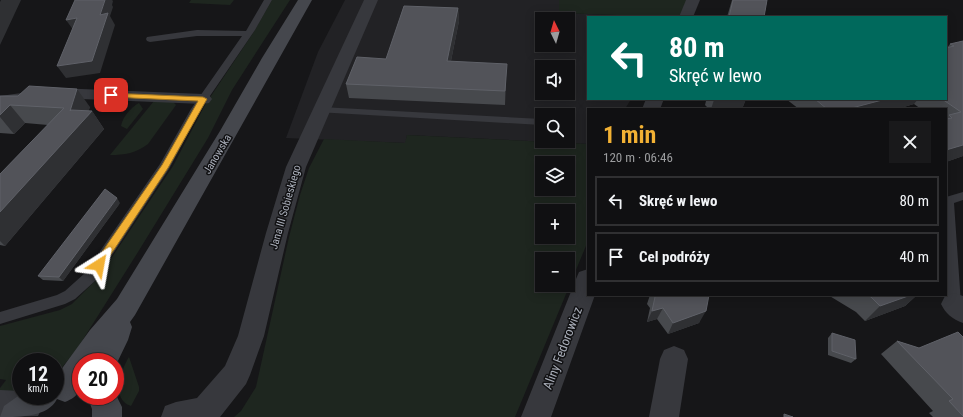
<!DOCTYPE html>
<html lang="pl">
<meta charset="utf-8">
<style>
body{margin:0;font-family:"Roboto Condensed",sans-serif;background:#19191b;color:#f1f3f6;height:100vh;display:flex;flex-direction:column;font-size:15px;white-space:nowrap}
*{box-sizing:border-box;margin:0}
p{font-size:13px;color:#9c9d9f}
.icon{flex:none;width:22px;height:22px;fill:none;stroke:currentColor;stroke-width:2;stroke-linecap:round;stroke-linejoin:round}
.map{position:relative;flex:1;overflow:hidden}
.panel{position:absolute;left:587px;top:108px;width:360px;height:188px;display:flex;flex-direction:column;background:#101012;border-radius:0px;box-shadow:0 2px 10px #0003,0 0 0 1px #303032}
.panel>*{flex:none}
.banner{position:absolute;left:587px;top:16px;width:360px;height:84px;border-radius:0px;box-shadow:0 2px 10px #0003,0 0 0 1px #303032;background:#00695c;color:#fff;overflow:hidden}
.needle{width:26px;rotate:355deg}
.tools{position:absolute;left:535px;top:12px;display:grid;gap:8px}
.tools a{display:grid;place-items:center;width:40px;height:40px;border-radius:0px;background:#101012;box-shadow:0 2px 10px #0003,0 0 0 1px #303032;font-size:20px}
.speed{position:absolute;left:12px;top:353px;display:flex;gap:8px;font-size:20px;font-weight:700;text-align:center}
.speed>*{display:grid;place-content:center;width:52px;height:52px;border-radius:50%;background:#101012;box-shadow:0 2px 10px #0003,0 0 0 1px #303032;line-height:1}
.speed small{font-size:10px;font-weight:400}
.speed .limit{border:6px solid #d22;background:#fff;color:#111}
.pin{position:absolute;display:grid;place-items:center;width:34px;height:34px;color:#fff;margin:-17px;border-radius:8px;box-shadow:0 2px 6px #0006}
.me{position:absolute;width:44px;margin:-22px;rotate:34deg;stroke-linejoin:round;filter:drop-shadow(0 0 3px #0008)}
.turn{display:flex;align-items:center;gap:14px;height:84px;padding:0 16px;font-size:18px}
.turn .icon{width:52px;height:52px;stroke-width:2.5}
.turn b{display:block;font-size:28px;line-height:34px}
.round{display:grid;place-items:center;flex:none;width:42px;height:42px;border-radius:0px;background:#19191b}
.summary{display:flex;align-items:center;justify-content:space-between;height:68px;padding:0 16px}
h1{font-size:24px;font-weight:700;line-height:30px;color:#f2b134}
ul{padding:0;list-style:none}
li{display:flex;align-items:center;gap:12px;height:50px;margin:0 8px 6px;padding:0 8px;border:2px solid #303032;border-radius:0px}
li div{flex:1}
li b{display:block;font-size:15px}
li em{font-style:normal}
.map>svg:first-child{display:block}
.built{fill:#222225;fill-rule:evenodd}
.green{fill:#1e261f;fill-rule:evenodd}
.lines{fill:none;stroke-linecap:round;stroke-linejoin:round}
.service{fill:#37383d;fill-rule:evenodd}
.minor{fill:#37383d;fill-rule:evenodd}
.secondary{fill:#45474d;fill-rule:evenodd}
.wall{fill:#47494d}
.shaded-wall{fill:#2f3033}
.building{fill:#525359;stroke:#5f6168}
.route{fill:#f2b134;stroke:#9d7322}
.labels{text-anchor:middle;stroke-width:3;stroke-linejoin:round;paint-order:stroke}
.street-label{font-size:11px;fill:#a8adb8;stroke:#111113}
.near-street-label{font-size:13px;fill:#a8adb8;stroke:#111113}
</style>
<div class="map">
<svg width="963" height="417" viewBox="0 0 963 417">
<rect width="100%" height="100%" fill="#161618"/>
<path class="built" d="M 345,0 L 559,0 L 559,13 L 673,17 L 588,17 L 588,99 L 631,99 L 625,109 L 588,109 L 588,144 L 407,135 L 406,143 L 286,138 L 318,52 ZM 542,19 L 568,19 L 568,45 L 542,45 ZM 542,67 L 568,67 L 568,93 L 542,93 ZM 542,115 L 568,115 L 568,141 L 542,141 Z"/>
<g class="green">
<polygon points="191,0 234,0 230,5 189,3"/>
<polygon points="272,0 290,0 232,90 208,138 138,252 77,349 55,376 55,362 21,362 21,393 0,393 0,388 6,380 0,379 0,326 60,310 72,304 98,278 173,166 205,105 253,33"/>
<polygon points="559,0 687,0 680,17 673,17 559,13"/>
<path d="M 154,101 L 173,102 L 176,105 L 148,144 C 136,153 125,155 110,155 Z"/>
<path d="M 139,103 L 143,109 L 127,129 L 121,126 C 122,118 131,107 139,103 Z"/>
<path d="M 407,135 L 588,144 L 588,241 L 515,417 L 234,417 L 241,411 L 256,387 L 289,237 L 300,195 L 309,168 L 324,139 L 405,143 ZM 542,163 L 568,163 L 568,189 L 542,189 ZM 542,211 L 568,211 L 568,237 L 542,237 ZM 542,259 L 568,259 L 568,285 L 542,285 Z"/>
<path d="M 129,357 L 139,387 L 139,391 L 131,406 C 110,399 121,370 129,357 Z"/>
</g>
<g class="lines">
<g class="service">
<polygon points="264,0 272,0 255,30 201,109 169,169 95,281 75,299 65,304 0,324 0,312 57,295 65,291 85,273 160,164 191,109 242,36 197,36 150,42 147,41 146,39 147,37 197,30 246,31"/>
<polygon points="321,107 542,119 542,125 317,112 316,110"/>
<polygon points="963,192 963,200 954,203 961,304 959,308 954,310 949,308 947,304 946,197"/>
</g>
<g class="minor">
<polygon points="364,0 378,0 306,167 288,233 264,336 250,375 246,384 220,417 161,417 165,406 176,402 197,398 225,366 238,336 266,233 286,167"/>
<polygon points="686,0 700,0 693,17 679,17"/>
<polygon points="57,88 203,94 209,95 212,99 209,103 203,104 57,98 0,106 0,96"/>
<polygon points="646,99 664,99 660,109 642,109"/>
<polygon points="588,269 588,295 595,295 551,417 521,417 576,279 579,272"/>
<path d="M 954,293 L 963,296 L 963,323 C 952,319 946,314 941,304 L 945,296 Z"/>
<polygon points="674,346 684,350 688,359 679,417 649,417 660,359 664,350"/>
<polygon points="0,390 21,391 21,396 38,396 43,406 38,416 0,417"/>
</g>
<g class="secondary">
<path d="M 298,0 L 312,0 L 135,315 L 130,322 L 132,327 L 128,340 L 115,367 L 115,362 L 81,362 C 81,381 86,394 65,402 L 57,399 C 48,417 21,417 0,417 L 4,406 L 21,394 L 21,396 L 55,396 L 55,378 L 90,330 L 117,299 L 220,131 L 262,58 Z"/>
<polygon points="115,393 122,407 122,417 92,417 92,409 87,396 115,396"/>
</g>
</g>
<g class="wall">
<polygon points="732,0 767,0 764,17 727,17"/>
<polygon points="458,8 459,21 451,61 506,77 505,105 349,98 346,84 386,59"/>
<polygon points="963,41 963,156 946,162 946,109 921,109 914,104 897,109 799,109 786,99 946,99 947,48 950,44"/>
<polygon points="0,96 90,107 88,111 92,111 104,129 5,246 0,245 0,174 48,125 25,123 14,134 0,133"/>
<polygon points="704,99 746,99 742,109 709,109 705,105 706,101 704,100"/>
<polygon points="120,203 63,281 43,280 38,276"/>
<polygon points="650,295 709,295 699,323 668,334 657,319 647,322 650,308 647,304"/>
<polygon points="828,295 917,295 905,306 865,321 856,312"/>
<polygon points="832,333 856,359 851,363 828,355 828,338"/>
<polygon points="963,337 963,417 933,417 929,413 933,411 881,354 897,341 919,348"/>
</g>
<g class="shaded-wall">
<polygon points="1,0 21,0 0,45 0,2"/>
<polygon points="105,0 112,0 113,1 112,5 113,7 110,16 115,25 100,73 66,78 57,66 100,15"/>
<polygon points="458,8 459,21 448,75 447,61"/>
<polygon points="77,18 74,31 66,20"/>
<polygon points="77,89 90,107 87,117 92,111 104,129 5,246 0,241 0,212 70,111"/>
<polygon points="721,99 746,99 742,109 711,109 714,100"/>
<polygon points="886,99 918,99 914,104 897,109 848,109"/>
<polygon points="10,105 25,123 14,134 0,117 0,115"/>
<polygon points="963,145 963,156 946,162 946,150"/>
<polygon points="117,198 120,203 63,281 59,277"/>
<polygon points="911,295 917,295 905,306 865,321 880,306"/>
<polygon points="663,308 657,319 647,322 652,311"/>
<polygon points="706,311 699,323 668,334 673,323"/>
</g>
<g class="building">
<polygon points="75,0 105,0 100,15 108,13 92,61 57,66 77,18 66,20"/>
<polygon points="733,0 767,0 764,17 729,17"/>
<polygon points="404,6 458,8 447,61 507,64 505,91 346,84 357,57 386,59"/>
<polygon points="963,41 963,145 946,150 946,119 952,118 949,115 961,112 942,99 946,99 946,48 954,46 950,44"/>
<polygon points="29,86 77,89 70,111 71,110 92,111 0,212 0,174 64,108 10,105 0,115 0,96 18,96"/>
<polygon points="815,99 886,99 848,109 827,109"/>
<polygon points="105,189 117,198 59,277 38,276"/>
<polygon points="654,295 709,295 706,311 673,323 663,308 652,311 655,297"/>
<polygon points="867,295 911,295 880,306 871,297"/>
<polygon points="958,332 963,337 963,416 949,401 953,399 897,341 919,348"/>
<polygon points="832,333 855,340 856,359 832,351"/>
<polygon points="784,414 793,417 784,417"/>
</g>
<polygon class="route" points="108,93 203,97 207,99 168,168 102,268 95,268 94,265 95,262 162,165 198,101 111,97 107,95"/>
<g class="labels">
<g class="street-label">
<text transform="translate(217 154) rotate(-59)" y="4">Janowska</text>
<text transform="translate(285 207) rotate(-74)" y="4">Jana III Sobieskiego</text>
</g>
<g class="near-street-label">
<text transform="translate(562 348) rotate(-69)" y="5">Aliny Fedorowicz</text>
</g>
</g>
</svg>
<div class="tools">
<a><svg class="needle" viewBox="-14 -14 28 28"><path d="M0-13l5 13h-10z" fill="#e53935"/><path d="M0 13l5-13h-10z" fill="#9c9d9f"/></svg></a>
<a><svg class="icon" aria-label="sound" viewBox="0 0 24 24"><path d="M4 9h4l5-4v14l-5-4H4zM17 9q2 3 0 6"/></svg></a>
<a><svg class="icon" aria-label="search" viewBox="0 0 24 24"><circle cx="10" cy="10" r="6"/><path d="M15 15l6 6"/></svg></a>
<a><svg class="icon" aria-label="layers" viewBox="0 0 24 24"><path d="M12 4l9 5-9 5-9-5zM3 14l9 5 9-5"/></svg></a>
<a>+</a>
<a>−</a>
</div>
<div class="speed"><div>12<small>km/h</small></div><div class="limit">20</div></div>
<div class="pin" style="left:111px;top:95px;background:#d93025"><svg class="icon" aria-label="arrive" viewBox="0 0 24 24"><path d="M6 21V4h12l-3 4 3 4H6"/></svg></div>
<svg class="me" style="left:99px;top:265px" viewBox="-20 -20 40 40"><path d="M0-17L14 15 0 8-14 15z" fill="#f2b134" stroke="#fff" stroke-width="4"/></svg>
<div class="banner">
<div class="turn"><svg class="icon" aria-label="left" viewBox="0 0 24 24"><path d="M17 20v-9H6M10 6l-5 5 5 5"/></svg><div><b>80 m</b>Skręć w lewo</div></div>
</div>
<section class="panel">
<div class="summary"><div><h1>1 min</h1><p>120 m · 06:46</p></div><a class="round"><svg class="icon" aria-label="close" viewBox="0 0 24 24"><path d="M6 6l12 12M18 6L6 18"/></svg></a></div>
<ul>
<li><svg class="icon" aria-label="left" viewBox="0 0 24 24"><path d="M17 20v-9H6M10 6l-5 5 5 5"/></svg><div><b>Skręć w lewo</b></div><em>80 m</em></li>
<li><svg class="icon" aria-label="arrive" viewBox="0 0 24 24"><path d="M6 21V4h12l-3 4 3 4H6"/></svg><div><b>Cel podróży</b></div><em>40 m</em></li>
</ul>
</section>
</div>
